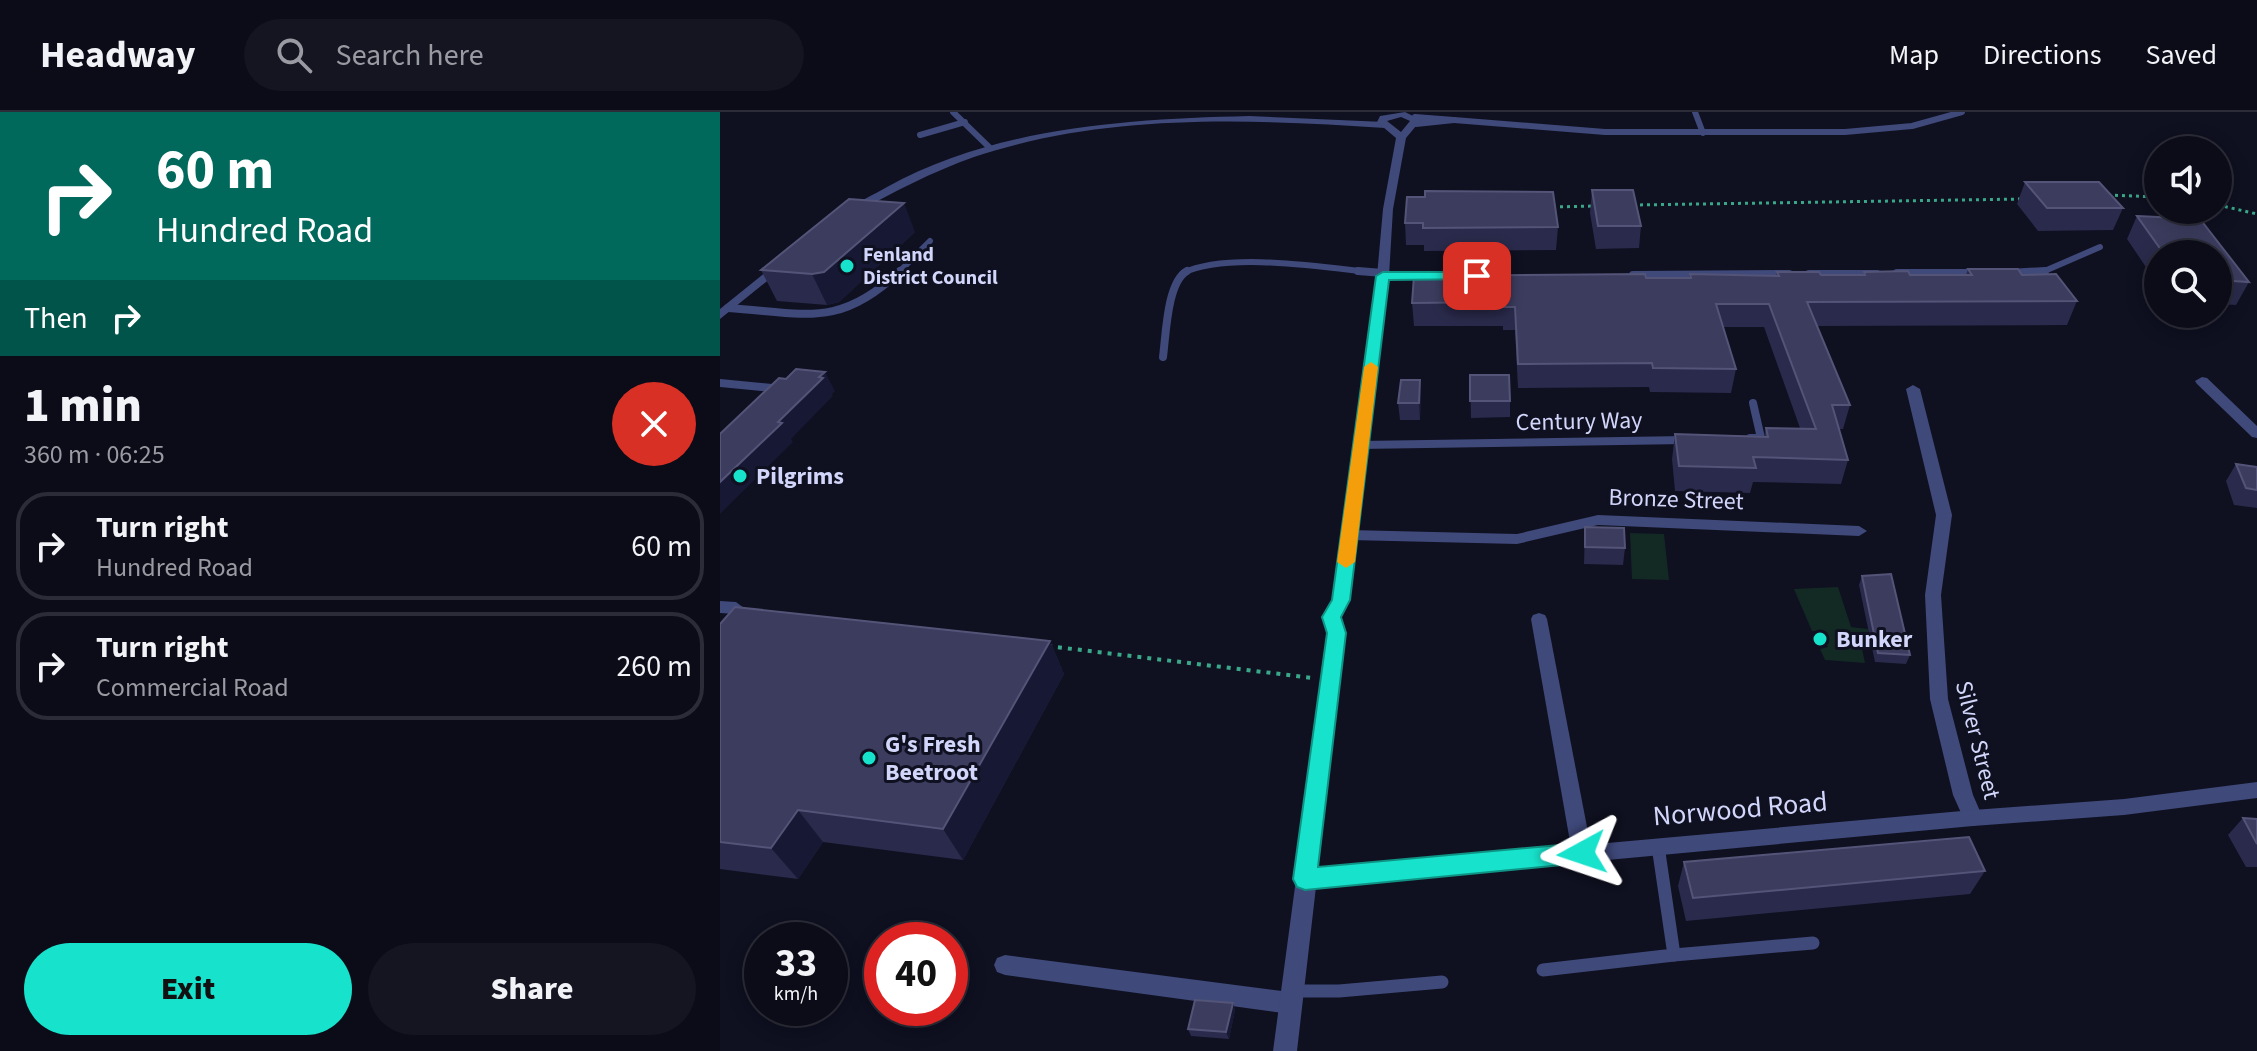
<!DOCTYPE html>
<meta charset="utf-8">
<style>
body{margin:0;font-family:"Source Sans 3",sans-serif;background:#141521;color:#f1f3f6;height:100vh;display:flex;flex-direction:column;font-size:30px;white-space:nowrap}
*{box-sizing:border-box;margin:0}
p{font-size:26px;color:#9a9ba2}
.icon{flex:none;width:44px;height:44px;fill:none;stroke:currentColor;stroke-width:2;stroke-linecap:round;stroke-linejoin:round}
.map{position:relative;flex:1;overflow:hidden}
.drawer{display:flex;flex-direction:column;background:#0b0c18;width:720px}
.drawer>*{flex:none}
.banner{background:#00695c;color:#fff;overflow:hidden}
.fabs{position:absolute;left:1424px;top:24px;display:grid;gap:16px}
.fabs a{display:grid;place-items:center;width:88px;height:88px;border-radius:50%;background:#0b0c18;box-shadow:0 4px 20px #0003,0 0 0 2px #2b2c37;font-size:40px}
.speed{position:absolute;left:24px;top:810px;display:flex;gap:16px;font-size:40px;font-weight:700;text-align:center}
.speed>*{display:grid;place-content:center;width:104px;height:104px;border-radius:50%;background:#0b0c18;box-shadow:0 4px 20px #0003,0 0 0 2px #2b2c37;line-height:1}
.speed small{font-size:20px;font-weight:400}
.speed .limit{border:12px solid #d22;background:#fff;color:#111}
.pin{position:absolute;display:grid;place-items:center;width:68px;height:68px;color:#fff;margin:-34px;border-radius:16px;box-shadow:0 4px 12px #0006}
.me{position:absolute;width:88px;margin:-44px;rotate:265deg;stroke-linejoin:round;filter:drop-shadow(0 0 6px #0008)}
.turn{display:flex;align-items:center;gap:28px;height:168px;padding:0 24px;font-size:36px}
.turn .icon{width:104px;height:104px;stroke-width:2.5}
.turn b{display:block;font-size:56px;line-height:68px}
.then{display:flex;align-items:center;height:76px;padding:0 24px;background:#0003;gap:16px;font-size:30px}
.round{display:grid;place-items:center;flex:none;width:84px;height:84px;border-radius:42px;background:#141521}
.headline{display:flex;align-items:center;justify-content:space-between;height:136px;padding:0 24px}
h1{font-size:48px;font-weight:800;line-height:60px}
.button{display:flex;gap:16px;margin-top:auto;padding:16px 24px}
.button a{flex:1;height:92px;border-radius:48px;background:#17e2cb;color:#111;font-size:32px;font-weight:800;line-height:92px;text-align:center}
.button a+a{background:#141521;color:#f1f3f6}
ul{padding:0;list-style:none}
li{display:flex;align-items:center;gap:24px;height:108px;margin:0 16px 12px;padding:0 8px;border:4px solid #2b2c37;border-radius:32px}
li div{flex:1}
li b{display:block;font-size:30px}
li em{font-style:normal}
header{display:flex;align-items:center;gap:48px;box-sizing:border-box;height:112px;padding:0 40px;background:#0b0c18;border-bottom:2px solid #2b2c37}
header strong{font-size:38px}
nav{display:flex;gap:44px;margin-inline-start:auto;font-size:28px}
.search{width:560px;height:72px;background:#141521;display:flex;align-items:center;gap:20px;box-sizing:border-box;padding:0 28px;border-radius:44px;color:#9a9ba2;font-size:30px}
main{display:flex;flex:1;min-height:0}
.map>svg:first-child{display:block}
.green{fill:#132924}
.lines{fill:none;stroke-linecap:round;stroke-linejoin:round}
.path-far1{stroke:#3aa789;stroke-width:3;stroke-dasharray:3 4;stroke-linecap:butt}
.path{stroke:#3aa789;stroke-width:4;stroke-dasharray:4 6;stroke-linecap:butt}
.service-far2{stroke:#3f497a;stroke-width:6}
.service-far1{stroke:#3f497a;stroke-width:8}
.service{stroke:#3f497a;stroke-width:13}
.minor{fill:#3f497a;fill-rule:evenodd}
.tertiary{fill:#3f497a;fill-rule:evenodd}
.wall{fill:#2a2a4c}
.shaded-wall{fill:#171833}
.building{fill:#3c3c5f;stroke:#535477;stroke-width:2}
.route{fill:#17e2cb;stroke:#0f9384;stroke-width:2}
.slow{fill:#f59e0b}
.poi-dot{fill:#17e2cb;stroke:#0f1020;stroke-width:3}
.labels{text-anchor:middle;stroke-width:6;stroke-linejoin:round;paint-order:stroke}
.far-poi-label{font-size:20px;font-weight:bold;fill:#d2d6fa;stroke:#0f1020;text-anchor:start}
.street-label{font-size:24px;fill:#d2d6fa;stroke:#0f1020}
.poi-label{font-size:24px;font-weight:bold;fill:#d2d6fa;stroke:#0f1020;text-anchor:start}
.near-street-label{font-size:28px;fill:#d2d6fa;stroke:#0f1020}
</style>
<header>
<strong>Headway</strong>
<div class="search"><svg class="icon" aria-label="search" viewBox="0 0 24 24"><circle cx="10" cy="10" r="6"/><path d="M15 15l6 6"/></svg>Search here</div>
<nav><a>Map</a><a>Directions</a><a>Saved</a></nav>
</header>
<main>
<section class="drawer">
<div class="banner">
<div class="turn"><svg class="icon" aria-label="right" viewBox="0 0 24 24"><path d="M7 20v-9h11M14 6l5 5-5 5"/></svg><div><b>60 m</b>Hundred Road</div></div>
<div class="then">Then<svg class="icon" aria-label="right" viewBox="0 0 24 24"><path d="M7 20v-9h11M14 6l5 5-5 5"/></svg></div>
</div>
<div class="headline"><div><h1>1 min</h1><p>360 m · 06:25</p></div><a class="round" style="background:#d93025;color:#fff"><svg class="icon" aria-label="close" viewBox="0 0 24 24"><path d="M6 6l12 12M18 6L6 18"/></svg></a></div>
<ul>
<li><svg class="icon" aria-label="right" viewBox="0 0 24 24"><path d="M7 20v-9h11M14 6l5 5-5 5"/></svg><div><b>Turn right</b><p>Hundred Road</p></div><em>60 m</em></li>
<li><svg class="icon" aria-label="right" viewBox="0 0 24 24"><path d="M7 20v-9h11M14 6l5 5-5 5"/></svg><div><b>Turn right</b><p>Commercial Road</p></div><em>260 m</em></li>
</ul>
<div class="button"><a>Exit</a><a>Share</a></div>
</section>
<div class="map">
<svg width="1537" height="939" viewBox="0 0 1537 939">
<rect width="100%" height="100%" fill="#0f1020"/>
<g class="green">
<polygon points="910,421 944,422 949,468 912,467"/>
<polygon points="1118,475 1131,515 1148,517 1151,532 1141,532 1145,551 1105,548 1100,537 1108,535 1099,519 1092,519 1074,477"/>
</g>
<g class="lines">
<g class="path-far1">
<polyline points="1388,83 1438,85"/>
<polyline points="913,93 1304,87"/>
<polyline points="1498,93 1537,102"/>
<polyline points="833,95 876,94"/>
</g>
<polyline class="path" points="328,534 593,566"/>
<g class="service-far2">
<polyline points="233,0 270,36"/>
<polyline points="975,0 983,21"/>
<polyline points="695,5 734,8 696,12"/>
<polyline points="734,8 885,20 1125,20 1192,14 1242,0"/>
<polyline points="200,23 245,10"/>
<polyline points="178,161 210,129"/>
<path d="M 463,161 C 508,139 608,156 658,161"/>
<polyline points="1320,161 1380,135"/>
</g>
<g class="service-far1">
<polyline points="638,159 663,161"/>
<polyline points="1177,161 1257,161"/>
<polyline points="1289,161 1325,159"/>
<polyline points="1089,162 1157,162"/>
<polyline points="913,163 1069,162"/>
<polyline points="663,164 705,164"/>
<path d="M 8,196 C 85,201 119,217 180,159"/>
<path d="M 443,245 C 446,223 447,170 467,159"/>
<polyline points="0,271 62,277"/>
<polyline points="1030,326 1041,326 1033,291"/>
<polyline points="640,333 966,328"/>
</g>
<g class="service">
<polyline points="954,843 1093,831"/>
<polyline points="823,858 954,843 938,734"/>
<polyline points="574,879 619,879 722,870"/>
</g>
<g class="minor">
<path d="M 529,4 L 665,10 L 670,13 L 665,16 C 530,7 385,1 254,45 C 212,60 173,80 134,102 L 125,100 C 137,90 153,83 167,75 C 276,15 407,7 529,4 Z"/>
<polygon points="57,151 67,153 0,207 0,197"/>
<polygon points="1482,265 1487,266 1537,314 1537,326 1532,325 1477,272 1475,269"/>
<polygon points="1193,273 1200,277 1232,403 1221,483 1228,587 1253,683 1263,706 1260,712 1253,714 1246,712 1233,683 1210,587 1205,483 1216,403 1186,277"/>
<polygon points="878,403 1139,414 1147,419 1139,424 878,413 797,432 630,428 622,423 630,418 797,422"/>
<polygon points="0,489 16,490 24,496 16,502 0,501"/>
<polygon points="819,501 825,503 827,507 872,741 869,747 862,750 855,747 852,741 811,507 813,503"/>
<polygon points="285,843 570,880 578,883 581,891 578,899 570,902 285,863 277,860 274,853 277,846"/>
</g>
<path class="tertiary" d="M 685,0 L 701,8 L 686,26 L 673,97 L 669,164 L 629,488 L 620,505 L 625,521 L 598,757 L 1253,698 L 1404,687 L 1537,670 L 1537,686 L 1404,703 L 1253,714 L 596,775 L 577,939 L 553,939 L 609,521 L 604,505 L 613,488 L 657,164 L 663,97 L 676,26 L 657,10 L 660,4 ZM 681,5 L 690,9 L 681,20 L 667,9 Z"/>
</g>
<g class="wall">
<polygon points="1305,70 1403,96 1393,118 1318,119 1297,92"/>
<polygon points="872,78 921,114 919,136 876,137 870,101"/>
<polygon points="687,85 838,115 836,138 704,139 704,133 686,133 685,111"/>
<polygon points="1417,104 1480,107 1529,170 1516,193 1498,192 1498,142 1438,142 1438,173 1407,127"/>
<polygon points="195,120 119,190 107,193 57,189 41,158"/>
<polygon points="1248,157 1302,163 1357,189 1347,213 1096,214 1130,293 1123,317 1119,317 1128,348 1121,372 1033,370 1030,381 955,379 952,347 955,322 1044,324 1046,316 1080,316 1044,215 1003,215 1016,257 1011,281 930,280 929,275 798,276 795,218 783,218 783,214 694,214 692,191 926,166 969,166 970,162 1056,164 1057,160 1101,163 1143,163 1144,160 1190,163 1246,163"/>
<polygon points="750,263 790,289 790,305 751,306"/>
<polygon points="701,284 700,308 680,308 678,291"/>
<polygon points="1516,352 1537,355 1537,396 1514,393 1506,369"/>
<polygon points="865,415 905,436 903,453 864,452"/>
<polygon points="1142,464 1190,543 1186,552 1155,550 1139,473"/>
<polygon points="0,512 330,529 344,562 243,748 103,730 78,767 0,757"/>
<polygon points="1523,706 1537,707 1537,755 1526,755 1508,723"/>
<polygon points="964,750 1265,759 1250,782 966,809 958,774"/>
<polygon points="513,891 515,898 509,927 471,924 468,917"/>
</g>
<g class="shaded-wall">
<polygon points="184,91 195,120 119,190 107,193 92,162"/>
<polygon points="105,260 115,279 112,282 113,284 71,327 73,330 0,402 0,370"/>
<polygon points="700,268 701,284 700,308 699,291"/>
<polygon points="330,529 344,562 243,748 223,717"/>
<polygon points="78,698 103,730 78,767 51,736"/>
<polygon points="513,891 515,898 509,927 506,920"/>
</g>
<g class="building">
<polygon points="1305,70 1379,70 1403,96 1327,96"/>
<polygon points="872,78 913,78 921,114 878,114"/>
<polygon points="705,79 833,80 838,115 703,116 703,111 685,111 687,85 705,85"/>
<polygon points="129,87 184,91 104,160 92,162 41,158"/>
<polygon points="1417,104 1480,107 1529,170 1498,168 1498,142 1444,142"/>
<polygon points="1248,157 1298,157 1302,163 1336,162 1357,189 1087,190 1130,293 1112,293 1128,348 1033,345 1036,356 959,354 955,322 1048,325 1046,316 1096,317 1049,192 996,192 1016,257 933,256 932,251 798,252 795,195 783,195 783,190 692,191 694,164 925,162 926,166 971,166 970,162 1059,164 1057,160 1099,160 1101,163 1145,163 1144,160 1188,159 1190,163 1252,163"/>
<polygon points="76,257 105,260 99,265 103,266 58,310 62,311 0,370 0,322 59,266 66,267"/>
<polygon points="750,263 789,263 790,289 750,289"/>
<polygon points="681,268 700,268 699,291 678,291"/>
<polygon points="1516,352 1537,355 1537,378 1526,376"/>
<polygon points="865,415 904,416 905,436 865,435"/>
<polygon points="1171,462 1190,543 1158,541 1142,464"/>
<polygon points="15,495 330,529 223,717 78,698 51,736 0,730 0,512"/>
<polygon points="1523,706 1537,707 1537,732"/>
<polygon points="1249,725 1265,759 973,786 964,750"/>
<polygon points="475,888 513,891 506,920 468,917"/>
</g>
<polygon class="route" points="757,160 763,164 761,167 669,168 630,488 621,505 626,521 598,755 862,731 870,734 874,741 870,748 862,751 585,778 577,775 573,767 607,521 602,505 612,488 656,164 663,160"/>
<polygon class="slow" points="651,250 658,255 635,450 626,456 617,450 644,255"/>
<g class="poi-dot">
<circle cx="127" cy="154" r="8"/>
<circle cx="20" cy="364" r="8"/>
<circle cx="1100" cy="527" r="8"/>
<circle cx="149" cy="646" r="8"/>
</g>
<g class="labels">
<g class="far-poi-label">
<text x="143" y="149">Fenland<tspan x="143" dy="23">District Council</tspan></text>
</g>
<g class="street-label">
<text transform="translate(859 309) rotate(-1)" y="8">Century Way</text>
<text transform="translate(956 387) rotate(2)" y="8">Bronze Street</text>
<text transform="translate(1258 628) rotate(76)" y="8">Silver Street</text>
</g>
<g class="poi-label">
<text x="36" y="372">Pilgrims</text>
<text x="1116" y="535">Bunker</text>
<text x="165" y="640">G's Fresh<tspan x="165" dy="28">Beetroot</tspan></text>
</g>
<g class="near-street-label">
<text transform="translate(1020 696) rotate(-5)" y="10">Norwood Road</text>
</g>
</g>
</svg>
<div class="fabs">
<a><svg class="icon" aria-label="sound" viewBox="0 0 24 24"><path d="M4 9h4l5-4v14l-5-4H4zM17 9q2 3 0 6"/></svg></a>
<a><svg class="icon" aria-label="search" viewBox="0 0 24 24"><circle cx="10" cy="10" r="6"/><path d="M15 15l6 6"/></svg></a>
</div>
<div class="speed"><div>33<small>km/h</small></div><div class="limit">40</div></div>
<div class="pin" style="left:757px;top:164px;background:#d93025"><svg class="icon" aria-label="arrive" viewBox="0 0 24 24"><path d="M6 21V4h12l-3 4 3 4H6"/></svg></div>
<svg class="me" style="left:862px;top:741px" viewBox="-20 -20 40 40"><path d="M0-17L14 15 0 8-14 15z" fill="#17e2cb" stroke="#fff" stroke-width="4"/></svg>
</div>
</main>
